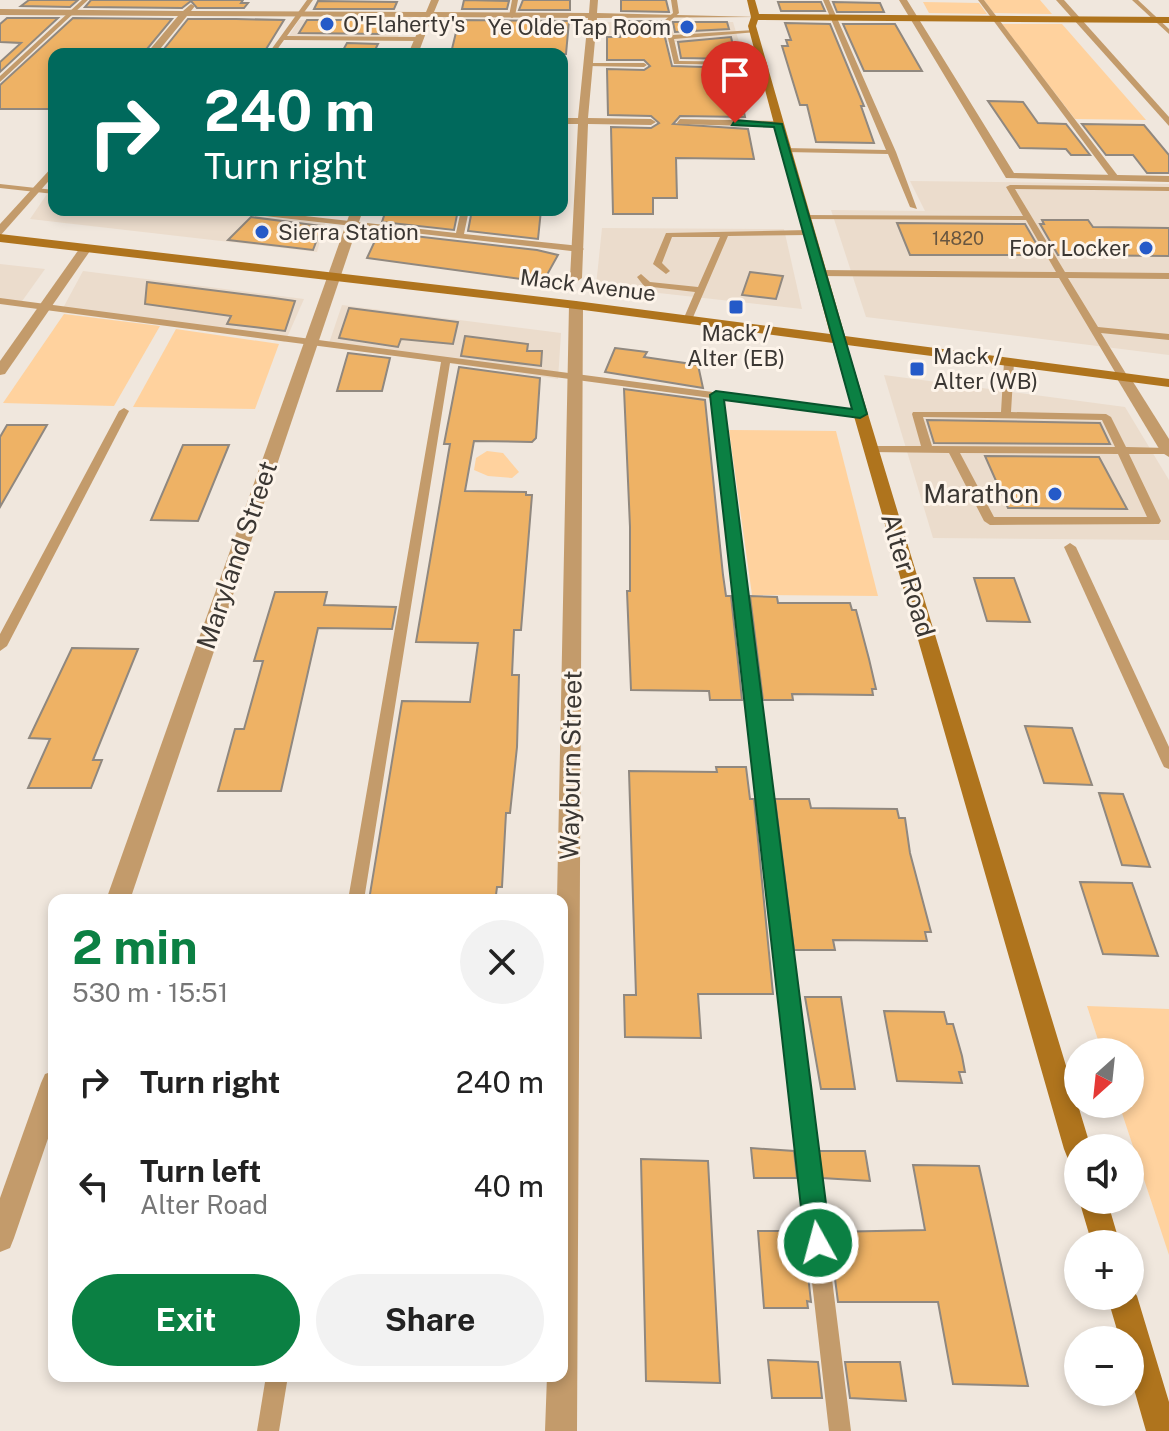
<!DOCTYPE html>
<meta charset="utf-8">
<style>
body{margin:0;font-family:"Public Sans",sans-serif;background:#f2f2f2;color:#222;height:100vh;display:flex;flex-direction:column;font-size:30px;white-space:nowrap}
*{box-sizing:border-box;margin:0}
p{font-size:26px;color:#767676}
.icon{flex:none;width:44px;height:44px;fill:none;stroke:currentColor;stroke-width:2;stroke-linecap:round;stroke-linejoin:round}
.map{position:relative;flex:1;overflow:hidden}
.side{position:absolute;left:48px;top:894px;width:520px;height:488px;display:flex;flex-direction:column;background:#fff;border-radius:16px;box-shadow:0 4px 12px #0003}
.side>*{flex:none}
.guide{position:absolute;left:48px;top:48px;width:520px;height:168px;border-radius:16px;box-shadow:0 4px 12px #0003;background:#00695c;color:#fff;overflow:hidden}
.needle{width:52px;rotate:207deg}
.fabs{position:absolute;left:1064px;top:1038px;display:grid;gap:16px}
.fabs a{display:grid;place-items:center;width:80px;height:80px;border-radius:50%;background:#fff;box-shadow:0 4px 12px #0003;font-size:40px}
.pin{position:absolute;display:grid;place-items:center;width:68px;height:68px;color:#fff;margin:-82px -34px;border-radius:50% 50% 50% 0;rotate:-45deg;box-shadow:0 0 8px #0007}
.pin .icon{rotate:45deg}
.me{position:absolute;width:88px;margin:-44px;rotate:353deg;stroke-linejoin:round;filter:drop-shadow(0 0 6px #0008)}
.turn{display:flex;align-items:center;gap:28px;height:168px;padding:0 24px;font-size:36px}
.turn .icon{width:104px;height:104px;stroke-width:2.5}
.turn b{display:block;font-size:56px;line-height:68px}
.round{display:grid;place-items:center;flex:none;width:84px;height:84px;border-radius:42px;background:#f2f2f2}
.head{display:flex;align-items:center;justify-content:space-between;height:136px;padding:0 24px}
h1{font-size:48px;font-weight:700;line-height:60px;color:#0b8043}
.button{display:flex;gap:16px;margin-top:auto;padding:16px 24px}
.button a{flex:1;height:92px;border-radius:48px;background:#0b8043;color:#fff;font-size:32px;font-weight:700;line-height:92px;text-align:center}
.button a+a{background:#f2f2f2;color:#222}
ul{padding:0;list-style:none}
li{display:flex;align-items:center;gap:24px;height:104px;padding:0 24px}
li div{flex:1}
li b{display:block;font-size:30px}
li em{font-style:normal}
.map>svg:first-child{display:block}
.built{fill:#ebdccc}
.green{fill:#ffd29e}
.building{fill:#eeb265;stroke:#90887f;stroke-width:2}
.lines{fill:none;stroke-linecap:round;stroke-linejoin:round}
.lane{fill:#c39b6b;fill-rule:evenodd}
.street{fill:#c39b6b;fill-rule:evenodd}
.secondary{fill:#af741d;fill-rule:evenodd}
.route{fill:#0b8043;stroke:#07532c;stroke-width:2}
.poi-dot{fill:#255ac8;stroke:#fdf4ea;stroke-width:3}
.labels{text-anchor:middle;stroke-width:6;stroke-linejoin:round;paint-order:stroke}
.far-number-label{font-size:18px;fill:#685640}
.far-poi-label{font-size:22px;fill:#3b3733;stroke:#fdf4ea;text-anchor:start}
.far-street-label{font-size:22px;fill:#3b3733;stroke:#fdf4ea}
.poi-label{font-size:26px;fill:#3b3733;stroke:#fdf4ea;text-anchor:end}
.street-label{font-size:26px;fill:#3b3733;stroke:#fdf4ea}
</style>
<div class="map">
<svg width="1169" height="1431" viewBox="0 0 1169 1431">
<rect width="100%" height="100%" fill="#f0e7dd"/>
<g class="built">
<polygon points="299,20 405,21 398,37 289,36"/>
<polygon points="604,22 733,22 739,42 666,42 665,35 605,35"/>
<polygon points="910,181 1169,184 1169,355 866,317 831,210 925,211"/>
<polygon points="47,194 54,195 54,210 201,210 325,223 317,252 30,219"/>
<polygon points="602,228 784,229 802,309 596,286"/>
<polygon points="0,264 45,269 20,304 0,301"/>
<polygon points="83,271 304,299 285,342 63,308"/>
<polygon points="342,305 561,333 558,379 328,346"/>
<polygon points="884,375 1125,407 1169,480 1169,540 933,538"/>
</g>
<g class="green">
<polygon points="984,0 1040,0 1052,14 994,13"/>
<polygon points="923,2 979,3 987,14 929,13"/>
<polygon points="1002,24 1062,24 1146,120 1075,119"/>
<polygon points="64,314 160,326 114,406 3,403"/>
<polygon points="176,329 279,344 255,409 133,407"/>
<polygon points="729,430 836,431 878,596 752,595"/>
<polygon points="487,451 503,453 519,472 512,478 488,476 474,470 476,458"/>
<polygon points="1087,1006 1169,1009 1169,1255 1119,1104 1130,1104 1130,1052 1102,1052"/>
</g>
<g class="building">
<polygon points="29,0 78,0 70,7 21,6"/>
<polygon points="91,0 243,0 241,3 248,3 244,8 197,8 191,1 182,8 85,7"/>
<polygon points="464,0 509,1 507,9 462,9"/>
<polygon points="523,0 570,0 570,10 519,10"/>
<polygon points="621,0 666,0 669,12 621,11"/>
<polygon points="318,1 397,2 394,9 314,9"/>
<polygon points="778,2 821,2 825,11 781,11"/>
<polygon points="833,2 880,3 884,12 837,12"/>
<polygon points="7,18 58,18 0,72 0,62 21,43 0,42 0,24"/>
<polygon points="73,18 172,19 143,54 54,54 54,109 0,109 0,85"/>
<polygon points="188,19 236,19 284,20 263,54 160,54"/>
<polygon points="307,20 389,20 383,34 299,33"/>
<polygon points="459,20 569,21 566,54 451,53"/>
<polygon points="621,21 661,21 672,66 738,68 742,84 738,84 745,117 680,116 673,124 748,129 754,159 676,158 677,198 653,198 653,214 613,214 611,127 651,128 659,123 651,116 608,115 607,69 644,70 650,66 644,60 607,60 607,37 620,37"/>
<polygon points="673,22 727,22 729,29 675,32"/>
<polygon points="785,23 830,24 864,106 861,106 874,143 816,142 807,105 800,105 782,46 788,46 786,40 791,40"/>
<polygon points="843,24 895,24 922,71 864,71"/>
<polygon points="731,37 736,59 681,58 678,42"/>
<polygon points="347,43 378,44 374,52 342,52"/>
<polygon points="988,101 1023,102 1038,123 1066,124 1090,155 1071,155 1066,149 1020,148"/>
<polygon points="1082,124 1144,125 1169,155 1169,173 1147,173 1133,155 1106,155"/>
<polygon points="386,210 458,210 454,230 382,222"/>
<polygon points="472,210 541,210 538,239 468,231"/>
<polygon points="251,217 322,226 313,250 228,240"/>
<polygon points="1042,220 1088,220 1093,227 1169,228 1169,256 1058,255 1040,224 1044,224"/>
<polygon points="897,223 1025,224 1043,255 910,255"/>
<polygon points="379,232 537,250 558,255 543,282 367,258"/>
<polygon points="750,272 783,276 776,299 742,295"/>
<polygon points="147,282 274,298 295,301 285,331 262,328 227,324 231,316 145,304"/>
<polygon points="349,308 458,322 453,344 401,339 398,347 339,338"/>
<polygon points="465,336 528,344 527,351 542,351 541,366 461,356"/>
<polygon points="615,348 647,352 644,357 698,365 703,388 605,372"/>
<polygon points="348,353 390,358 382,391 337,391"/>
<polygon points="459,367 540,378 536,438 532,442 474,441 465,491 526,492 526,495 532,495 521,630 514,630 512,675 519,675 517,747 510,813 506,813 502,887 497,887 496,895 402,895 401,900 369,900 402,701 470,702 478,643 416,642 450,444 444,444"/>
<polygon points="624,389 705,400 723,575 726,596 731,596 742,700 710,700 709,691 631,690 627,591 630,591 630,527"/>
<polygon points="927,420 1100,423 1110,444 934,443"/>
<polygon points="7,425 47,425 0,507 0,437"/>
<polygon points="183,445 229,445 198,521 151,520"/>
<polygon points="985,456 1099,457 1127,509 1008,508"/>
<polygon points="974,578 1014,578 1030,622 987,621"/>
<polygon points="275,592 327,592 324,605 396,607 392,629 318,628 281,791 218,791 235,729 244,729 263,661 254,661"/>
<polygon points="750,596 777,597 778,603 850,603 852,610 856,610 869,659 876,689 872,689 873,695 792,694 793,700 763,700"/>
<polygon points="72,648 138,649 93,760 102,760 91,788 28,788 50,739 29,738"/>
<polygon points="1025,726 1072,728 1092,785 1044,783"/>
<polygon points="716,767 746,767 750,799 754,799 773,994 698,994 701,1038 625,1037 624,995 636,995 629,771 717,772"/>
<polygon points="1099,793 1123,794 1150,867 1122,865"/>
<polygon points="775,799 809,799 811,808 897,809 899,818 905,818 910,853 931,932 925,932 927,941 833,940 835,950 794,950"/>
<polygon points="1080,882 1132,883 1158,956 1103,954"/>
<polygon points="805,997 841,997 855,1089 821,1089"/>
<polygon points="884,1011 944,1012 947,1024 953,1024 962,1056 965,1072 959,1072 962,1083 897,1081"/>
<polygon points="751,1148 794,1151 797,1178 754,1178"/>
<polygon points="819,1151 865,1151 870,1181 822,1178"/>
<polygon points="641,1159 708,1161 720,1383 646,1381"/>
<polygon points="913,1165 979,1166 1028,1386 953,1384 938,1302 838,1302 829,1232 925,1230"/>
<polygon points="758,1231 803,1231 811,1302 807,1301 808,1308 764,1308"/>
<polygon points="768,1360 818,1362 822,1398 772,1398"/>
<polygon points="845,1362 900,1362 906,1401 850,1398"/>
</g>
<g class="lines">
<g class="lane">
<polygon points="82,0 88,0 0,82 0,76"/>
<polygon points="307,0 313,0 287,36 419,37 422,39 419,41 284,40 274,54 268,54"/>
<polygon points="512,0 518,0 515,16 512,18 509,16"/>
<polygon points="671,0 677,0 679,13 670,21 673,35 754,30 757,32 674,39 679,61 762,62 764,65 674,64 664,21 673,13"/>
<polygon points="823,0 829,0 896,152 917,209 910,207 888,154 785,152 781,150 785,148 886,150"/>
<polygon points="978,0 984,0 1118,176 1118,180 1112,180"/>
<polygon points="1132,0 1138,0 1169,29 1169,34"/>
<polygon points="588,63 644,63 647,65 644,67 586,66"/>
<polygon points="0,184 54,190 54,194 0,188"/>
<polygon points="1010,185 1169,187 1169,191 1015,189 1065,272 1169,273 1169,279 1068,278 1098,327 1169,334 1169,340 1101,333 1128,377 1127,379 1118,377 1059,278 819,276 815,273 819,270 1056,272 1026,220 803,219 799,217 803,215 1023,216 1006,187"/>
<polygon points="226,210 252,210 456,233 461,210 469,210 464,234 580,246 584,249 580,252 230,212"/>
<polygon points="808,230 812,233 811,235 728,236 691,322 683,320 695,292 644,286 637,277 641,274 650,282 698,287 720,237 672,237 662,263 670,271 666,274 653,264 666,233"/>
<polygon points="0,298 864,412 865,414 860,417 722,399 851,1431 829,1431 711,398 450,363 364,900 348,900 441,362 0,304"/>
<path d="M 1009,359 L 1014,362 L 1011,412 L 1106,414 L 1111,417 L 1126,447 L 1169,448 L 1168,454 L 1129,454 L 1161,521 L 1159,524 L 990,525 L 984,521 L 949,453 L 870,452 L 865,449 L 870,446 L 921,446 L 912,414 L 913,412 L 1001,412 L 1004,362 ZM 923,417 L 1102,420 L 1115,447 L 932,446 ZM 960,453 L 1118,454 L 1147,517 L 994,517 Z"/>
<polygon points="124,408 129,411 7,646 0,651 0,634 119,411"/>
<polygon points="1070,543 1076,547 1169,747 1169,769 1164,767 1162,763 1064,547"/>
<polygon points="266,1376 288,1376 279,1431 257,1431"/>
</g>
<g class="street">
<polygon points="431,0 439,0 434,12 589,13 590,0 598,0 597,13 759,17 597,18 588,118 651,119 656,122 651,125 588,124 582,278 576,282 570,278 578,124 562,124 562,118 578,118 588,18 432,17 418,54 408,54 424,17 187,16 156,54 146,54 178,16 0,15 0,9 183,11 191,4 195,6 191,11 426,12"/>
<polygon points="899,0 907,0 1014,173 1169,176 1169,182 1006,178"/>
<polygon points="1056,0 1064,0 1169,117 1169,126"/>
<polygon points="680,119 778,121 783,124 778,127 676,124"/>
<polygon points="54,165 54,175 0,236 0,224"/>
<polygon points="351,210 363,210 130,900 106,900"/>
<polygon points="82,245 92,248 5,374 0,375 0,361"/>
<polygon points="576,301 583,305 577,1431 545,1431 547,1376 562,1376 562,900 557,900 569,305"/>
<polygon points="1123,373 1130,377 1169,439 1169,457 1161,452 1116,377"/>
<polygon points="54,1071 54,1121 14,1238 10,1248 0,1252 0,1198 41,1083 45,1074"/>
</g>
<g class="secondary">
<polygon points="747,0 755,0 759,14 1169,17 1169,23 758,20 756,26 845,336 1169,379 1169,387 847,345 1091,1148 1078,1148 1078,1162 1068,1159 1064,1149 833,343 576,309 0,242 0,234 576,301 830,334 748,26 751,17"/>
<polygon points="1079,1200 1107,1200 1120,1244 1092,1244"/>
<polygon points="1130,1285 1137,1296 1169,1402 1169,1431 1146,1431 1130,1375 1130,1340 1120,1340 1107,1296 1130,1296"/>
</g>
</g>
<polygon class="route" points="735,120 782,124 867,414 860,418 724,400 831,1243 827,1252 818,1256 808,1252 805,1243 710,395 716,391 852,409 774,127 732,125"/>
<g class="poi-dot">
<circle cx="327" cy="24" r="8"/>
<circle cx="687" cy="27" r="8"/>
<circle cx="262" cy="232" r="8"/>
<circle cx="1146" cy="248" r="8"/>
<rect x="728" y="299" width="16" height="16" rx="4"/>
<rect x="909" y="361" width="16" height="16" rx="4"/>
<circle cx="1055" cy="494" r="8"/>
</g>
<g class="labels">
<g class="far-number-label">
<text x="958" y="245">14820</text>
</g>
<g class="far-poi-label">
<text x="343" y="32">O'Flaherty's</text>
<text x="671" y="35" text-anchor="end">Ye Olde Tap Room</text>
<text x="278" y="240">Sierra Station</text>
<text x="1130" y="256" text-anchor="end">Foor Locker</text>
<text x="736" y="341" text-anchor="middle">Mack /<tspan x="736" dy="25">Alter (EB)</tspan></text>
<text x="933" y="364">Mack /<tspan x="933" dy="25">Alter (WB)</tspan></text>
</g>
<g class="far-street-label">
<text transform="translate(588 285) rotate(7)" y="8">Mack Avenue</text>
</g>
<g class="poi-label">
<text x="1039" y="503">Marathon</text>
</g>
<g class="street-label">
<text transform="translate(237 555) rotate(-71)" y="9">Maryland Street</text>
<text transform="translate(908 575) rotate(73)" y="9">Alter Road</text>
<text transform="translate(571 765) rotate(-89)" y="9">Wayburn Street</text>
</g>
</g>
</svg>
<div class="fabs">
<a><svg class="needle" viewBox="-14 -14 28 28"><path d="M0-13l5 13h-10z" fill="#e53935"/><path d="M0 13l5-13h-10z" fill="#767676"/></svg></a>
<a><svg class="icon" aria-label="sound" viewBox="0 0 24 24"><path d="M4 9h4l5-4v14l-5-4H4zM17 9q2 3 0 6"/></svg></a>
<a>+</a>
<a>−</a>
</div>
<div class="pin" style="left:735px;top:123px;background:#d93025"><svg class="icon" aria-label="arrive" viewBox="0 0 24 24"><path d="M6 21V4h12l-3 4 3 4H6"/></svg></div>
<svg class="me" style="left:818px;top:1243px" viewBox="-20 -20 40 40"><circle r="17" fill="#0b8043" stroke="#fff" stroke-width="3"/><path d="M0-11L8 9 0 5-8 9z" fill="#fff"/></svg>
<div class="guide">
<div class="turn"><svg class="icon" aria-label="right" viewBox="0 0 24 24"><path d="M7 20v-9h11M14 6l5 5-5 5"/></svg><div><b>240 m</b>Turn right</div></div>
</div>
<section class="side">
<div class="head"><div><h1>2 min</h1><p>530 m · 15:51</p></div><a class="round"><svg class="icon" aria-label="close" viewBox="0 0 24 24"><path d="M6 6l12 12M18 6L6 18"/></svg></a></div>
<ul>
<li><svg class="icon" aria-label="right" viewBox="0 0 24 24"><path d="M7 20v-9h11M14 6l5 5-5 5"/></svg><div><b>Turn right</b></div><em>240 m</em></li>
<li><svg class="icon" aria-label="left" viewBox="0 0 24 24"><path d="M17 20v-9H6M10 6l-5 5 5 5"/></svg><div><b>Turn left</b><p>Alter Road</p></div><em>40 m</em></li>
</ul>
<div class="button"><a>Exit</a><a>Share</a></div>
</section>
</div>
